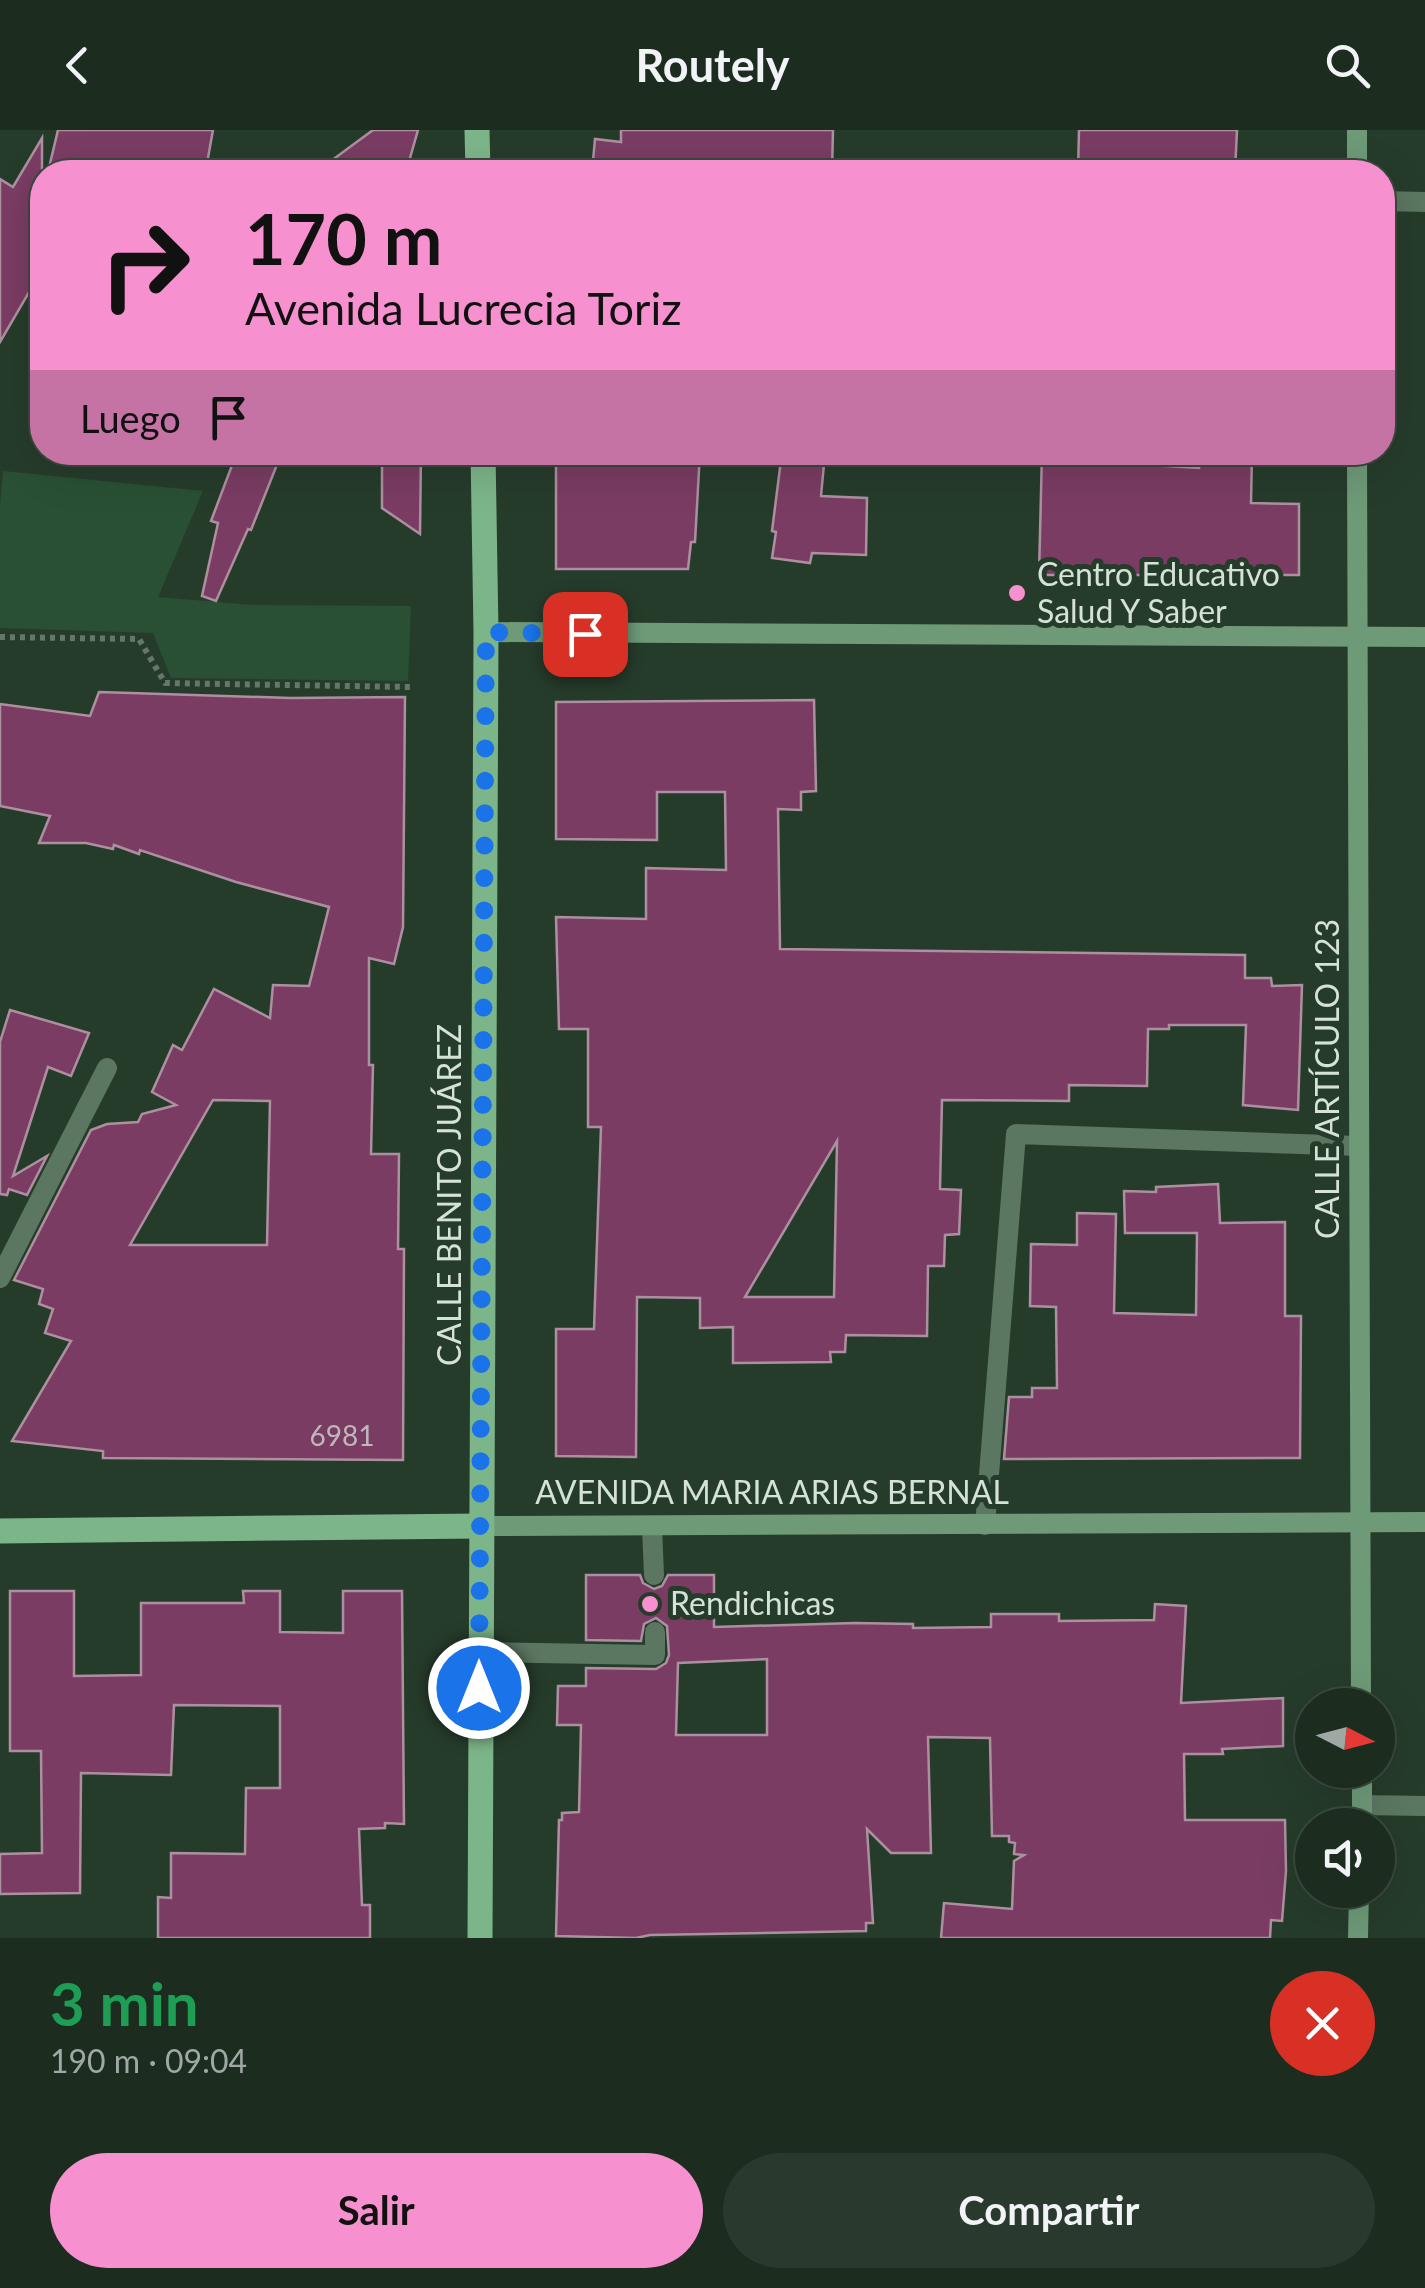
<!DOCTYPE html>
<html lang="es">
<meta charset="utf-8">
<style>
body{margin:0;font-family:Lato,sans-serif;background:#29392d;color:#f1f3f6;height:100vh;display:flex;flex-direction:column;font-size:38px;white-space:nowrap}
*{box-sizing:border-box;margin:0}
p{font-size:32px;color:#a0a8a5}
.icon{flex:none;width:55px;height:55px;fill:none;stroke:currentColor;stroke-width:2;stroke-linecap:round;stroke-linejoin:round}
.map{position:relative;height:1808px;overflow:hidden}
.details{display:flex;flex-direction:column;background:#1c2d20;flex:1}
.details>*{flex:none}
.top-card{position:absolute;left:30px;top:30px;width:1365px;height:305px;border-radius:40px;box-shadow:0 10px 40px #0002,0 0 0 2px #3a493e;background:#f790ce;color:#111;overflow:hidden}
.needle{width:65px;rotate:96deg}
.buttons{position:absolute;left:1295px;top:1558px;display:grid;gap:20px}
.buttons a{display:grid;place-items:center;width:100px;height:100px;border-radius:50%;background:#1c2d20;box-shadow:0 10px 40px #0002,0 0 0 2px #3a493e;font-size:50px}
.pin{position:absolute;display:grid;place-items:center;width:85px;height:85px;color:#fff;margin:-42px;border-radius:20px;box-shadow:0 5px 15px #0006}
.me{position:absolute;width:110px;margin:-55px;rotate:0deg;stroke-linejoin:round;filter:drop-shadow(0 0 8px #0008)}
.turn{display:flex;align-items:center;gap:35px;height:210px;padding:0 50px;font-size:45px}
.turn .icon{width:130px;height:130px;stroke-width:2.5}
.turn b{display:block;font-size:70px;line-height:85px}
.then{display:flex;align-items:center;height:95px;padding:0 50px;background:#0003;gap:20px;font-size:38px}
.round{display:grid;place-items:center;flex:none;width:105px;height:105px;border-radius:52px;background:#29392d}
.headline{display:flex;align-items:center;justify-content:space-between;height:170px;padding:0 50px}
h1{font-size:60px;font-weight:700;line-height:75px;color:#1e9e55}
.primary-button{display:flex;gap:20px;margin-top:auto;padding:20px 50px}
.primary-button a{flex:1;height:115px;border-radius:60px;background:#f790ce;color:#111;font-size:40px;font-weight:700;line-height:115px;text-align:center}
.primary-button a+a{background:#29392d;color:#f1f3f6}
header{display:flex;justify-content:space-between;align-items:center;height:130px;padding:0 50px;background:#1c2d20;font-size:45px;font-weight:700}
.map>svg:first-child{display:block}
.green{fill:#295034}
.building{fill:#7a3c63;stroke:#ad90a0;stroke-width:2.5;fill-rule:evenodd}
.lines{fill:none;stroke-linecap:round;stroke-linejoin:round}
.path{stroke:#647768;stroke-width:6;stroke-dasharray:5 5;stroke-linecap:butt}
.lane{stroke:#5b7661;stroke-width:20}
.secondary{stroke:#6e9a78;stroke-width:20}
.primary{stroke:#7db58a;stroke-width:25}
.route{stroke:#1a73e8;stroke-width:18;stroke-dasharray:0 32.4}
.poi-dot{fill:#f790ce;stroke:#263c2b;stroke-width:4}
.labels{text-anchor:middle;stroke-width:10;stroke-linejoin:round;paint-order:stroke}
.number-label{font-size:28px;fill:#beb8ba}
.poi-label{font-size:32px;fill:#d5e2d7;stroke:#263c2b;text-anchor:start}
.street-label{font-size:32px;fill:#d5e2d7;stroke:#263c2b}
</style>
<header><svg class="icon" aria-label="back" viewBox="0 0 24 24"><path d="M15 5l-7 7 7 7"/></svg>Routely<svg class="icon" aria-label="search" viewBox="0 0 24 24"><circle cx="10" cy="10" r="6"/><path d="M15 15l6 6"/></svg></header>
<div class="map">
<svg width="1425" height="1808" viewBox="0 0 1425 1808">
<rect width="100%" height="100%" fill="#263c2b"/>
<polygon class="green" points="3,341 203,361 158,467 252,475 411,476 408,551 171,548 153,503 0,498 0,375"/>
<g class="building">
<polygon points="58,0 213,0 206,39 153,31 145,42 48,42"/>
<polygon points="373,0 418,0 406,42 316,42"/>
<polygon points="621,0 833,0 832,42 592,42 595,9 621,12"/>
<polygon points="1079,0 1237,0 1235,42 1078,42"/>
<polygon points="42,8 42,140 0,212 0,49 13,57"/>
<polygon points="237,322 282,322 251,400 248,399 216,471 202,466 218,393 211,391"/>
<polygon points="382,322 421,322 420,404 382,378"/>
<polygon points="556,322 700,322 695,412 691,412 688,439 556,439"/>
<polygon points="782,322 822,322 821,333 824,334 821,366 867,368 866,425 812,423 810,433 772,428 776,402 772,401"/>
<polygon points="1042,322 1099,322 1099,332 1199,338 1199,322 1252,322 1251,373 1299,374 1299,445 1039,445"/>
<path d="M 99,562 L 291,568 L 405,567 L 403,797 L 394,834 L 369,828 L 369,935 L 373,935 L 371,1024 L 399,1024 L 398,1119 L 404,1119 L 403,1330 L 103,1328 L 103,1321 L 12,1311 L 71,1211 L 45,1203 L 53,1179 L 39,1174 L 43,1159 L 14,1150 L 91,1000 L 107,994 L 138,992 L 142,984 L 176,975 L 152,962 L 173,915 L 182,920 L 214,859 L 270,888 L 273,855 L 309,856 L 329,777 L 236,752 L 140,720 L 139,724 L 114,715 L 113,719 L 86,713 L 39,713 L 50,686 L 0,676 L 0,574 L 90,586 ZM 213,970 L 270,971 L 267,1115 L 130,1115 Z"/>
<path d="M 814,570 L 816,661 L 801,662 L 801,680 L 778,679 L 780,819 L 1245,825 L 1245,848 L 1271,848 L 1272,856 L 1302,855 L 1298,980 L 1243,975 L 1246,895 L 1169,895 L 1169,899 L 1148,899 L 1147,956 L 1069,955 L 1069,971 L 942,970 L 940,1059 L 961,1060 L 959,1104 L 945,1105 L 944,1136 L 928,1136 L 927,1206 L 846,1205 L 845,1222 L 830,1222 L 831,1232 L 733,1233 L 733,1197 L 700,1198 L 700,1168 L 637,1167 L 636,1327 L 556,1326 L 556,1199 L 594,1199 L 601,997 L 588,997 L 588,899 L 559,899 L 556,787 L 646,789 L 646,738 L 726,740 L 725,662 L 657,662 L 657,710 L 556,709 L 556,572 ZM 837,1011 L 834,1167 L 745,1167 Z"/>
<polygon points="10,880 89,903 71,946 48,937 13,1046 47,1026 27,1065 9,1059 7,1065 0,1064 0,912"/>
<polygon points="1218,1054 1220,1093 1285,1092 1285,1186 1301,1186 1300,1328 1004,1329 1009,1267 1032,1267 1032,1258 1057,1258 1056,1177 1030,1176 1031,1114 1077,1115 1077,1083 1116,1084 1114,1183 1196,1185 1197,1103 1125,1103 1124,1061 1156,1062 1156,1057"/>
<path d="M 586,1445 L 640,1445 L 643,1453 L 654,1459 L 662,1456 L 668,1445 L 714,1445 L 714,1497 L 855,1493 L 913,1494 L 913,1498 L 991,1497 L 991,1484 L 1059,1484 L 1059,1491 L 1154,1490 L 1155,1474 L 1186,1476 L 1181,1573 L 1283,1568 L 1283,1616 L 1222,1619 L 1223,1624 L 1184,1624 L 1185,1690 L 1285,1690 L 1286,1741 L 1282,1791 L 1271,1790 L 1270,1808 L 941,1808 L 944,1773 L 1012,1779 L 1014,1731 L 1024,1725 L 1014,1724 L 1015,1713 L 1009,1712 L 1009,1706 L 992,1706 L 990,1608 L 928,1607 L 931,1723 L 891,1723 L 867,1699 L 873,1793 L 866,1793 L 866,1801 L 650,1805 L 636,1808 L 556,1806 L 559,1690 L 562,1690 L 562,1683 L 579,1682 L 581,1595 L 557,1595 L 558,1556 L 586,1556 L 586,1538 L 656,1539 L 666,1533 L 669,1525 L 667,1496 L 656,1488 L 644,1494 L 641,1511 L 586,1510 ZM 767,1529 L 767,1605 L 676,1605 L 678,1533 Z"/>
<polygon points="10,1461 74,1461 74,1546 141,1545 141,1473 244,1473 243,1461 280,1461 280,1502 343,1503 343,1461 402,1461 404,1694 385,1693 385,1698 359,1699 362,1775 370,1775 370,1808 158,1808 158,1767 171,1768 171,1723 245,1724 246,1658 280,1658 280,1576 174,1575 171,1645 81,1643 80,1763 0,1764 0,1724 42,1723 41,1621 10,1621"/>
</g>
<g class="lines">
<polyline class="path" points="0,507 139,509 165,553 410,557"/>
<g class="lane">
<polyline points="1382,71 1425,72"/>
<polyline points="0,1148 107,938"/>
<polyline points="985,1395 1016,1004 1358,1016"/>
<polyline points="652,1397 654,1445"/>
<polyline points="479,1522 655,1525 655,1502"/>
<polyline points="1362,1675 1425,1676"/>
</g>
<g class="secondary">
<polyline points="1357,0 1357,42"/>
<polyline points="1357,322 1361,1575"/>
<polyline points="486,502 1425,507"/>
<polyline points="481,1396 1425,1392"/>
<polyline points="1362,1695 1362,1640"/>
<polyline points="1358,1808 1359,1760"/>
</g>
<g class="primary">
<polyline points="477,0 478,42"/>
<polyline points="0,1401 481,1396"/>
<polyline points="480,1808 486,502 483,322"/>
</g>
</g>
<g class="lines">
<polyline class="route" points="479,1558 486,502 585,504"/>
</g>
<g class="poi-dot">
<circle cx="1017" cy="463" r="10"/>
<circle cx="650" cy="1474" r="10"/>
</g>
<g class="labels">
<g class="number-label">
<text x="342" y="1316">6981</text>
</g>
<g class="poi-label">
<text x="1037" y="456">Centro Educativo<tspan x="1037" dy="37">Salud Y Saber</tspan></text>
<text x="670" y="1485">Rendichicas</text>
</g>
<g class="street-label">
<text transform="translate(1328 949) rotate(-90)" y="11">CALLE ARTÍCULO 123</text>
<text transform="translate(450 1065) rotate(-90)" y="11">CALLE BENITO JUÁREZ</text>
<text x="772" y="1374">AVENIDA MARIA ARIAS BERNAL</text>
</g>
</g>
</svg>
<div class="buttons">
<a><svg class="needle" viewBox="-14 -14 28 28"><path d="M0-13l5 13h-10z" fill="#e53935"/><path d="M0 13l5-13h-10z" fill="#a0a8a5"/></svg></a>
<a><svg class="icon" aria-label="sound" viewBox="0 0 24 24"><path d="M4 9h4l5-4v14l-5-4H4zM17 9q2 3 0 6"/></svg></a>
</div>
<div class="pin" style="left:585px;top:504px;background:#d93025"><svg class="icon" aria-label="arrive" viewBox="0 0 24 24"><path d="M6 21V4h12l-3 4 3 4H6"/></svg></div>
<svg class="me" style="left:479px;top:1558px" viewBox="-20 -20 40 40"><circle r="17" fill="#1a73e8" stroke="#fff" stroke-width="3"/><path d="M0-11L8 9 0 5-8 9z" fill="#fff"/></svg>
<div class="top-card">
<div class="turn"><svg class="icon" aria-label="right" viewBox="0 0 24 24"><path d="M7 20v-9h11M14 6l5 5-5 5"/></svg><div><b>170 m</b>Avenida Lucrecia Toriz</div></div>
<div class="then">Luego<svg class="icon" aria-label="arrive" viewBox="0 0 24 24"><path d="M6 21V4h12l-3 4 3 4H6"/></svg></div>
</div>
</div>
<section class="details">
<div class="headline"><div><h1>3 min</h1><p>190 m · 09:04</p></div><a class="round" style="background:#d93025;color:#fff"><svg class="icon" aria-label="close" viewBox="0 0 24 24"><path d="M6 6l12 12M18 6L6 18"/></svg></a></div>
<div class="primary-button"><a>Salir</a><a>Compartir</a></div>
</section>
